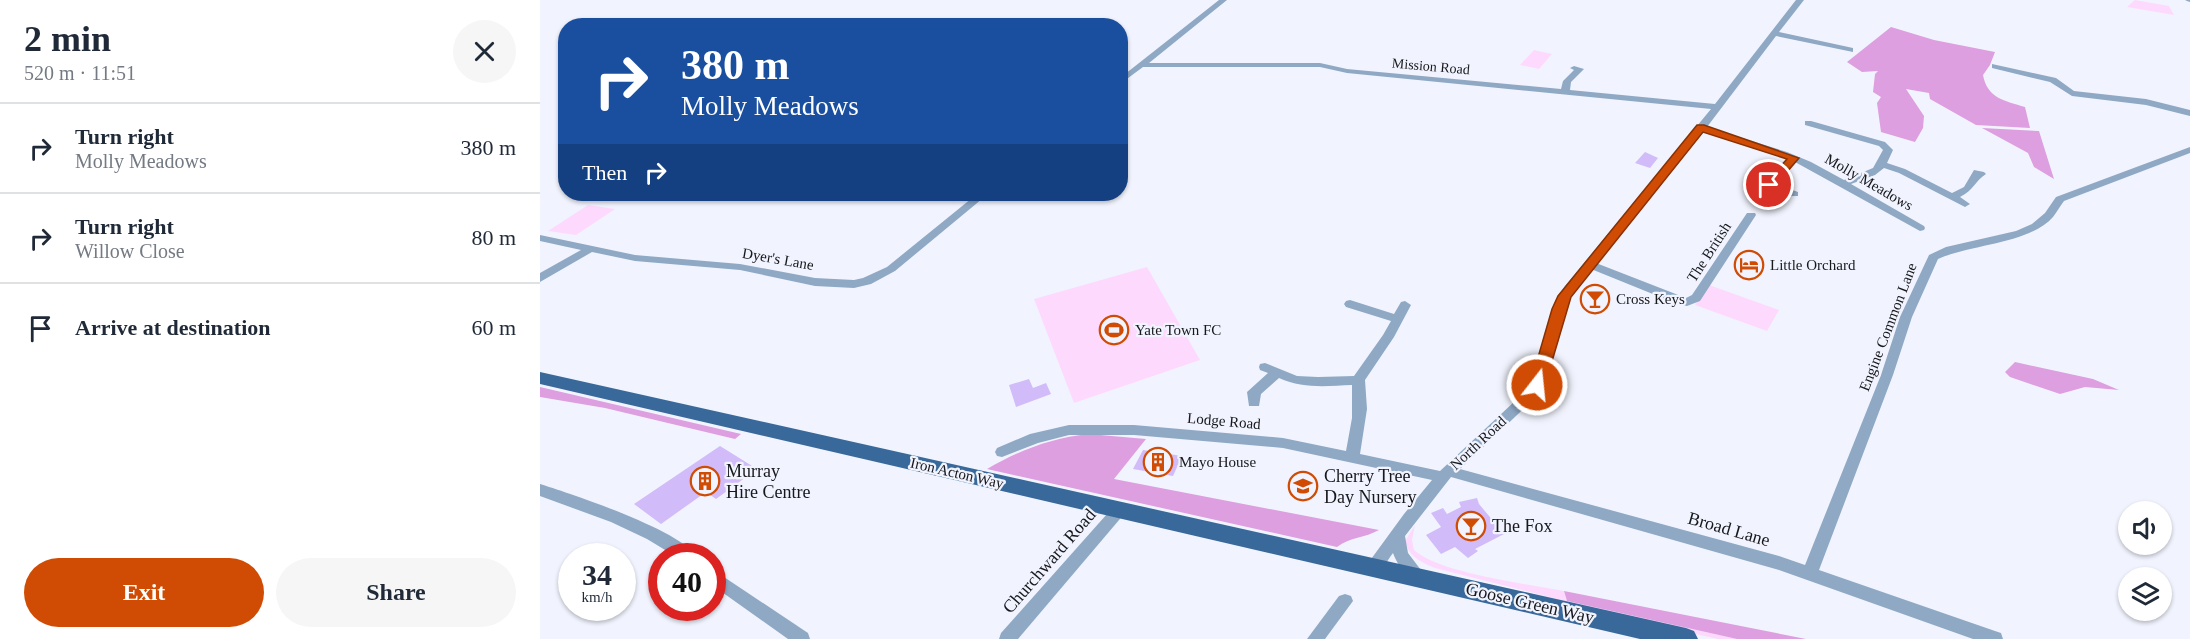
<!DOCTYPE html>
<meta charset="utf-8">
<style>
body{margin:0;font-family:"Times New Roman",serif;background:#f6f6f7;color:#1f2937;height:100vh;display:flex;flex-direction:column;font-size:22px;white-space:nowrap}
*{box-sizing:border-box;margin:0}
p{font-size:20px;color:#747a83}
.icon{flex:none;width:33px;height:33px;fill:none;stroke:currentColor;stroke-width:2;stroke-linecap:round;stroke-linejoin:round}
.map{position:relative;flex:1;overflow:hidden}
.drawer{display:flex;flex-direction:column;background:#fff;width:540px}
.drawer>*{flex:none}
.top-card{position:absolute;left:18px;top:18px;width:570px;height:183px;border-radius:24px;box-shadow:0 2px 4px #0004;background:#1a4fa0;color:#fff;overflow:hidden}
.controls{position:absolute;left:1578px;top:501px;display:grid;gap:12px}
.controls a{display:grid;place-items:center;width:54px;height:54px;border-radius:50%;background:#fff;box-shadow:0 2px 4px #0004;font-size:30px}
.speed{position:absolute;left:18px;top:543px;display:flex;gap:12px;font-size:30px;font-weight:700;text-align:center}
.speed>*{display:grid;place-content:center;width:78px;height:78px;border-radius:50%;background:#fff;box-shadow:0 2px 4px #0004;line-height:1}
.speed small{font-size:15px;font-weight:400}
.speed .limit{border:9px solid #d22;background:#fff;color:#111}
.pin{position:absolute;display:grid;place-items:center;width:51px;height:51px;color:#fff;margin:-26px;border:3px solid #fff;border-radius:50%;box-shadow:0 2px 6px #0007}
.me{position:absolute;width:66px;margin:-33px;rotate:16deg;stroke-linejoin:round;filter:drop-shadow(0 0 4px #0008)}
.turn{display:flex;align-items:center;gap:21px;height:126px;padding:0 24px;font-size:27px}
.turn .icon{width:78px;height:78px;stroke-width:2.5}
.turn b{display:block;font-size:42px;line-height:51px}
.then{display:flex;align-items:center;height:57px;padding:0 24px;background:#0003;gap:12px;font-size:22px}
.round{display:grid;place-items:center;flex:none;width:63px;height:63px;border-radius:32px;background:#f6f6f7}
.summary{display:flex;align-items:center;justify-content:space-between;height:102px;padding:0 24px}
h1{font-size:36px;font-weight:700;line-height:45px}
.action{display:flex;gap:12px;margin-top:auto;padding:12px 24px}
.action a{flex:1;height:69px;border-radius:36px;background:#d04b03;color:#fff;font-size:24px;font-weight:700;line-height:69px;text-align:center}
.action a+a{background:#f6f6f7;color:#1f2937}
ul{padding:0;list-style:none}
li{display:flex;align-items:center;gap:18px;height:90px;padding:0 24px;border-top:2px solid #e0e1e3}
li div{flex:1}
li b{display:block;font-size:22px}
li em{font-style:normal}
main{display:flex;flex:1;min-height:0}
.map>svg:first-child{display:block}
.green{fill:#fed9fe}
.forest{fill:#dd9fdf}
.building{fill:#d1bbf9}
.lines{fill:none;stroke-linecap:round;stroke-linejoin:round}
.minor{fill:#8fa9c5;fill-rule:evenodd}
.major{fill:#39699a;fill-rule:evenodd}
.route{fill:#d04b03;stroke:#873102;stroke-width:1.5}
.labels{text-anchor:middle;stroke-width:4.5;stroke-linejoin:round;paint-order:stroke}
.far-street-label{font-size:14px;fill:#17181c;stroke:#f1f4fe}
.street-label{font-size:15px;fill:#17181c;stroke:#f1f4fe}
.poi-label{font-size:15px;fill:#17181c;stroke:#f1f4fe;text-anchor:start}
.near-poi-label{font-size:18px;fill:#17181c;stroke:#f1f4fe;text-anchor:start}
.near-street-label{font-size:18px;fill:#17181c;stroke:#f1f4fe}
</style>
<main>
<section class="drawer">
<div class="summary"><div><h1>2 min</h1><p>520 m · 11:51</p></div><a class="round"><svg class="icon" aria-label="close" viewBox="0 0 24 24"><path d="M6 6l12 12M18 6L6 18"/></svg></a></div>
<ul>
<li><svg class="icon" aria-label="right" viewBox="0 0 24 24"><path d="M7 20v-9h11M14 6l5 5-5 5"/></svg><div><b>Turn right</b><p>Molly Meadows</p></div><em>380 m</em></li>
<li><svg class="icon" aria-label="right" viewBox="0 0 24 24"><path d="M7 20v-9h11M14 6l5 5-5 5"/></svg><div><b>Turn right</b><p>Willow Close</p></div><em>80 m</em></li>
<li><svg class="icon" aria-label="arrive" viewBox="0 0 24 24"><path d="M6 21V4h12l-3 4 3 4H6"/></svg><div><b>Arrive at destination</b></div><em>60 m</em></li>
</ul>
<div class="action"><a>Exit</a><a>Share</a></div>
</section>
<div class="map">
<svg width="1650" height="639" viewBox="0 0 1650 639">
<rect width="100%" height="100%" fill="#f1f4fe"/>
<g class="green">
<polygon points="1595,0 1629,6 1634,15 1587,7"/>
<polygon points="994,50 1012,54 999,69 980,65"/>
<polygon points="48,205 75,209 36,235 8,231"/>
<polygon points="607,267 660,360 534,403 494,299"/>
<polygon points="1169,285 1239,310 1227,331 1155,305"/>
<path d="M 875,525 L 872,540 L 874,550 C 899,573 988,584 1024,591 L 1027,601 L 1197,639 L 1178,639 L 1020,604 L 1017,599 L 895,568 C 881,562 869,557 865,541 Z"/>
</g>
<g class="forest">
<path d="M 1351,27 L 1394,40 L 1455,52 L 1450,65 L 1443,75 C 1447,98 1465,101 1485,107 L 1490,128 L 1436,125 L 1390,99 L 1389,93 L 1366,89 L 1384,116 L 1383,128 L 1375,142 L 1341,132 L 1337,103 L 1341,97 L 1333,92 L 1335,74 L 1338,71 L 1322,72 L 1307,62 Z"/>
<polygon points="1442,128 1499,131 1514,179 1494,167 1488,153"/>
<polygon points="1475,362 1553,379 1579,390 1545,387 1520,394 1470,377 1465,372"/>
<polygon points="0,387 201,434 195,439 65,408 0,397"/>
<path d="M 549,434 L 606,439 L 574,479 L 839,530 C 825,538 810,537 797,547 L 447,469 C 480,450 511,438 549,434 Z"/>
<polygon points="1024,591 1266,639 1197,639 1027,601"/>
</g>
<g class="building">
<polygon points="1105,152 1118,158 1110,168 1095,163"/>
<polygon points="489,379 493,388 506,383 511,394 476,407 469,385"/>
<polygon points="180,446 217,469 176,499 166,492 121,524 94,504"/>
<polygon points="603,450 642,456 633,476 593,469"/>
<polygon points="937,498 939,504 964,534 935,549 938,551 928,558 915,547 901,554 886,535 901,527 891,513 903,508 907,514 921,507 919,502"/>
</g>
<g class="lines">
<g class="minor">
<path d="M 679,0 L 687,0 L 609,63 L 780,63 L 807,69 L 1021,89 L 1023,81 L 1034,70 L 1030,68 L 1034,66 L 1044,69 L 1031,82 L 1030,90 L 1175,104 L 1256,0 L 1264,0 L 1239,32 L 1313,48 L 1313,52 L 1236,36 L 1167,127 L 1247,152 L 1271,162 L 1304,180 L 1333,168 L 1343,150 L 1339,146 L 1265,125 L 1265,121 L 1271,121 L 1345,142 L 1353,150 L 1347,163 L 1365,169 L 1412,193 L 1424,187 L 1434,170 L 1444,172 L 1446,174 C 1435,181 1434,190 1420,197 L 1430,204 L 1425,207 L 1359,173 L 1344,168 L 1335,175 L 1311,184 L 1384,226 L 1385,228 L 1384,230 L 1380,231 L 1255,162 L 1236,184 L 1258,192 L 1258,196 L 1250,196 L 1231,189 L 1229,192 L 1221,192 L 1221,188 L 1248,159 L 1163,132 L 1056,263 L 1146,298 L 1152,295 L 1207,213 L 1215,213 L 1216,215 L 1160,301 L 1147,306 L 1135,303 L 1051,269 L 1036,288 L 1026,305 L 1008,371 L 998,395 L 920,469 L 1239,556 L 1265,565 L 1341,375 L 1360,317 L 1389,255 L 1406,247 L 1476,231 L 1492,224 L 1505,213 L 1516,197 L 1650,147 L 1650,153 L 1524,201 C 1520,206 1517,212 1513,217 C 1489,244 1432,244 1398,259 L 1372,317 L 1353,375 L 1279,570 L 1455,631 L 1461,633 L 1463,639 L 1433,639 L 1239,570 L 911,477 L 865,536 L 868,553 L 887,578 L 885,583 C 871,588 857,564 853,553 C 846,562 841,575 828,571 L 826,566 L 864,514 L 892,480 L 743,448 L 594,435 L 529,435 L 498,443 L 462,457 L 457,456 L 455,452 L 457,448 L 490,434 L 529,425 L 594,425 L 743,438 L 806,451 L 812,418 L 812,385 C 787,386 763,389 739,378 L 721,394 L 719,406 L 709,406 L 707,392 L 728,373 L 720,370 L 719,367 L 720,364 L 725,363 L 757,376 L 778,377 L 814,376 L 843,335 L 851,321 L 806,307 L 804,304 L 806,301 L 810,300 L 854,314 L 861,302 L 865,301 L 871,305 L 854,337 L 825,380 L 827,409 L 820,454 L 900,471 L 988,389 L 996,371 L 1014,305 L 1025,286 L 1171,109 L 807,73 L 780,67 L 603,67 L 580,84 L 580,78 Z"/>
<polygon points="1645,0 1650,0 1650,2 1647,1"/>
<polygon points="1452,64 1516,78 1534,91 1606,99 1650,110 1650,116 1606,105 1532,96 1510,82 1452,68"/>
<polygon points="437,194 448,194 355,271 331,284 314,288 275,286 200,270 95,261 52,252 0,282 0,273 41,250 0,241 0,235 95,255 200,264 275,278 314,280 323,278 347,267"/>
<path d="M 0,484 C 29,493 143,531 155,556 L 135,556 L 107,539 L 71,522 L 0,496 Z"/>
<polygon points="580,503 585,505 587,509 585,513 478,639 459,639 461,633 575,505"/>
<polygon points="172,569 268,633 270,639 248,639 172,585"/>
<polygon points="805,594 811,596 813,601 785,639 767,639 799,596"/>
</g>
<polygon class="major" points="0,372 1146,628 1154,631 1158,639 1100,639 0,384"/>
</g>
<polygon class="route" points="1157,125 1164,125 1259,158 1233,188 1225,188 1225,183 1247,159 1163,132 1031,297 1005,385 997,390 992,388 990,385 1012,309 1018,296"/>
<defs>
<g id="hotel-ring" transform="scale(1.5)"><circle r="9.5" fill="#f1f4fe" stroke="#d04b03" stroke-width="1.5"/><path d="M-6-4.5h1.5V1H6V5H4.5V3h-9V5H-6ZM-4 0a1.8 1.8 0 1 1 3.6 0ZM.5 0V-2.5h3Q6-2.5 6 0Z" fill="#d04b03"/></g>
<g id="bar-ring" transform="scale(1.5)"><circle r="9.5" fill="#f1f4fe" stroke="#d04b03" stroke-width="1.5"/><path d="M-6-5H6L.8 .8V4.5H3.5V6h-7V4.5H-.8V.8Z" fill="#d04b03"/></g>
<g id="stadium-ring" transform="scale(1.5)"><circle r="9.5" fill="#f1f4fe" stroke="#d04b03" stroke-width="1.5"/><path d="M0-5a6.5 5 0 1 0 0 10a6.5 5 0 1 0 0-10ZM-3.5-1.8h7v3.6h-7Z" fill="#d04b03"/></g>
<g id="building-ring" transform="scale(1.5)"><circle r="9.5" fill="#f1f4fe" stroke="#d04b03" stroke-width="1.5"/><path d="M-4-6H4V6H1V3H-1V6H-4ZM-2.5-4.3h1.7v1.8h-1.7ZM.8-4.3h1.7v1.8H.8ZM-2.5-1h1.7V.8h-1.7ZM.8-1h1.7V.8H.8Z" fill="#d04b03"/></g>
<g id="school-ring" transform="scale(1.5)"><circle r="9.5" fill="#f1f4fe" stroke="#d04b03" stroke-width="1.5"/><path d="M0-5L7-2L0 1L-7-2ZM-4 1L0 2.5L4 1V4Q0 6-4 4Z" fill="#d04b03"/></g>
</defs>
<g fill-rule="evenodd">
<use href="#hotel-ring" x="1209" y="265"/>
<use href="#bar-ring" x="1055" y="299"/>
<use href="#stadium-ring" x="574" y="330"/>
<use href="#building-ring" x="618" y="462"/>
<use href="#building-ring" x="165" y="481"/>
<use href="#school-ring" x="763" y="486"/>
<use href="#bar-ring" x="931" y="526"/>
</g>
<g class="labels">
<g class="far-street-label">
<text transform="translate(891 66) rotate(5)" y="5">Mission Road</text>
</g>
<g class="street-label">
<text transform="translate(1329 182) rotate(30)" y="5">Molly Meadows</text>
<text transform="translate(1169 252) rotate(-57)" y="5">The British</text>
<text transform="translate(238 259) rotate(10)" y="5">Dyer's Lane</text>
<text transform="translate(1348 327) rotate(-69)" y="5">Engine Common Lane</text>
<text transform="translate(684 421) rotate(5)" y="5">Lodge Road</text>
<text transform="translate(938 443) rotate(-43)" y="5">North Road</text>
<text transform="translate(417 473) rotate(13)" y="5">Iron Acton Way</text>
</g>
<g class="poi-label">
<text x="1230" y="270">Little Orchard</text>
<text x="1076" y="304">Cross Keys</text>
<text x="595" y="335">Yate Town FC</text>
<text x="639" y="467">Mayo House</text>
</g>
<g class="near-poi-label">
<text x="186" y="477">Murray<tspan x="186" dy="21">Hire Centre</tspan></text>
<text x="784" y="482">Cherry Tree<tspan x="784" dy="21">Day Nursery</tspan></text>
<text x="952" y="532">The Fox</text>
</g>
<g class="near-street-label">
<text transform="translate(1189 529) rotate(16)" y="6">Broad Lane</text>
<text transform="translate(509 561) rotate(-49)" y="6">Churchward Road</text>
<text transform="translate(990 603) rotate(13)" y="6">Goose Green Way</text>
</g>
</g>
</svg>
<div class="controls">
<a><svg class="icon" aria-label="sound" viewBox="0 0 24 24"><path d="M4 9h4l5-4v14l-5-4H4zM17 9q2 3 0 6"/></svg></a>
<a><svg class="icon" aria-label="layers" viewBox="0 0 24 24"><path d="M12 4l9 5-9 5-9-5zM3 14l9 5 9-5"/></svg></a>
</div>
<div class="speed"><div>34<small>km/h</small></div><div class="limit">40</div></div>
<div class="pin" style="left:1229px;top:185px;background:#d93025"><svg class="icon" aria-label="arrive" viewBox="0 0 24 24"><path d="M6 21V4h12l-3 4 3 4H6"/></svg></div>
<svg class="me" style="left:997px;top:385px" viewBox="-20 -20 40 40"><circle r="17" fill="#d04b03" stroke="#fff" stroke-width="3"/><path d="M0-11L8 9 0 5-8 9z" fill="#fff"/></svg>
<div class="top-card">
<div class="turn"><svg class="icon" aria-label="right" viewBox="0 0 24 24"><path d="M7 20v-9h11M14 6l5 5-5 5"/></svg><div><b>380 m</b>Molly Meadows</div></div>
<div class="then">Then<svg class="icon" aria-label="right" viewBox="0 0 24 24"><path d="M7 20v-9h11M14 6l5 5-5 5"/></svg></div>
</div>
</div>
</main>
